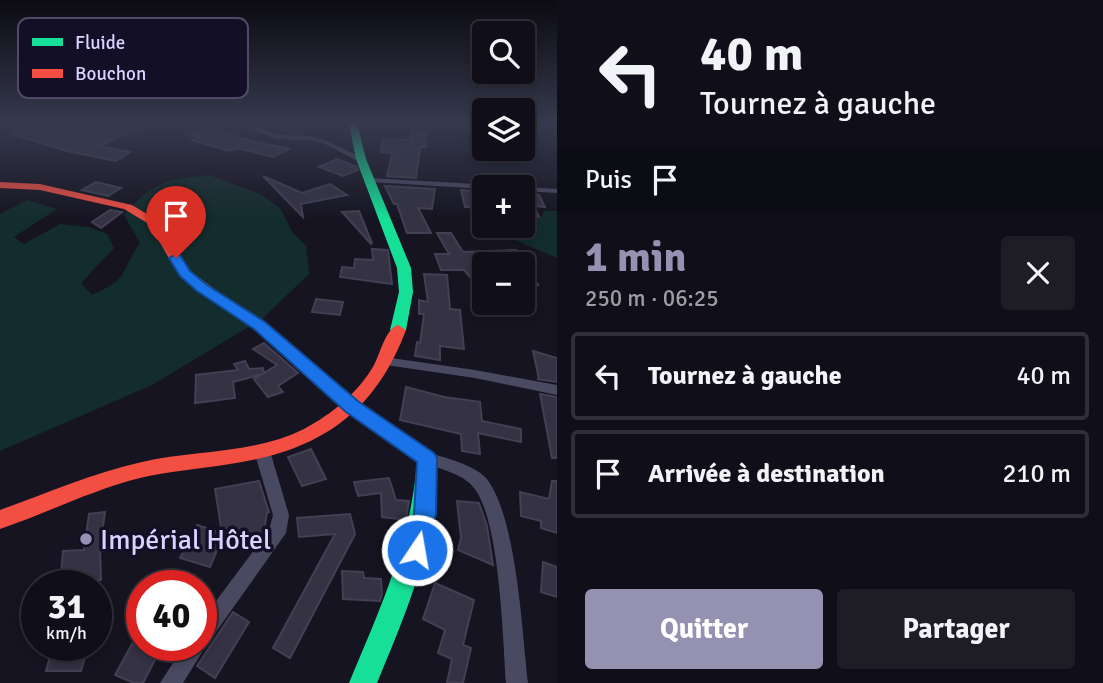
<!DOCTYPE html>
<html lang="fr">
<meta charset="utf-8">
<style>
body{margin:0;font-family:Signika,sans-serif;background:#1e1d26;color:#f1f3f6;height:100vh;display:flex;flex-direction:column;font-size:26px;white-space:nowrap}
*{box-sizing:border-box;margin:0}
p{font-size:23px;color:#9c9ca2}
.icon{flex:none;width:38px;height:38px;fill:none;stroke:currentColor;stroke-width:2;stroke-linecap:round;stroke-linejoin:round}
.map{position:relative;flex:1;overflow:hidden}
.sheet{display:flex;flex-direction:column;background:#100f19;width:546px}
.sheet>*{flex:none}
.guide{background:#100f19;color:#f1f3f6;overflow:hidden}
.fabs{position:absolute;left:472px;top:21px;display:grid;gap:14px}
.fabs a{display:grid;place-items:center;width:63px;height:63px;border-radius:7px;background:#100f19;box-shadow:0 4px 10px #0003,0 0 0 2px #302f38;font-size:35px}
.speed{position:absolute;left:21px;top:570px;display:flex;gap:14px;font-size:35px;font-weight:700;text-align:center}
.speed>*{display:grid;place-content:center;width:91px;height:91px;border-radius:50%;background:#100f19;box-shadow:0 4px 10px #0003,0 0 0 2px #302f38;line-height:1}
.speed small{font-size:18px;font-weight:400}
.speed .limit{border:10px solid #d22;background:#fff;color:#111}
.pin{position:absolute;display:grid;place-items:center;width:60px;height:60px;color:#fff;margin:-72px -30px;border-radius:50% 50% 50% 0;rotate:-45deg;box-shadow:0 0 7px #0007}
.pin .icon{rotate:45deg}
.me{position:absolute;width:77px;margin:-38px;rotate:12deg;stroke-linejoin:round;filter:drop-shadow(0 0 5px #0008)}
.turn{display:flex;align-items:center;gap:24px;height:147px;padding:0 28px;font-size:32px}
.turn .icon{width:91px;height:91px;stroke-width:2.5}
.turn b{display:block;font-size:49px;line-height:60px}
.then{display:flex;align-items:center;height:66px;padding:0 28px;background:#0003;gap:14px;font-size:26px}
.round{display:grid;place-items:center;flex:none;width:74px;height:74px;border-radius:7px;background:#1e1d26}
.summary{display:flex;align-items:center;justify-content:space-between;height:119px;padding:0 28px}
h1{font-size:42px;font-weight:700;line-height:52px;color:#9591b1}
.action{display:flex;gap:14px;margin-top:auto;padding:14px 28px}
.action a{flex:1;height:80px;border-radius:7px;background:#9591b1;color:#fff;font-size:28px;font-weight:700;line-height:80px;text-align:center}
.action a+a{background:#1e1d26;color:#f1f3f6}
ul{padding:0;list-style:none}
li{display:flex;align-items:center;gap:21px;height:88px;margin:0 14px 10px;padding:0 14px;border:4px solid #302f38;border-radius:7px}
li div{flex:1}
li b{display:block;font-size:26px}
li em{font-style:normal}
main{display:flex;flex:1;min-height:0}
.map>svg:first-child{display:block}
.green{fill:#132c2d}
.building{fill:#343243;stroke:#433f54;stroke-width:2}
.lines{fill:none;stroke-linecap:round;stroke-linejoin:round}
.street{fill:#4a4962;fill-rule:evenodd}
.fast{fill:#16e098;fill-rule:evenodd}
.jam{fill:#f24e42;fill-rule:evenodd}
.route{fill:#1a73e8;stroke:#114b97;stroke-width:2}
.poi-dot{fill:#9591b1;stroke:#130f26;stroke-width:2.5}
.labels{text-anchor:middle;stroke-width:7;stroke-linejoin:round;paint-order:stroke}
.near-poi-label{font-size:28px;fill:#d9d4ff;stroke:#130f26;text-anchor:start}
.key{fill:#130f26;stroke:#4e4a67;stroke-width:2}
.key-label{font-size:19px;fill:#d9d4ff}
</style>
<main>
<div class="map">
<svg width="557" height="683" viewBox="0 0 557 683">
<rect width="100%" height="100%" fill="#161421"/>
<g class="green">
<path d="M 209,175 L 260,194 L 280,208 L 293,233 L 306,246 L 309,274 L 262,319 L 152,385 L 0,451 L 0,214 L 27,200 L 57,209 L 14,237 L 24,244 L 60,224 L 89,227 L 107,234 L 114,248 L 81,283 L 92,295 C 132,277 118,274 140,243 L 124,215 C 154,181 165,180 209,175 Z"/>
<polygon points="544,211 557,211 557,258 506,236 512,226 523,226 523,222 541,217"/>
</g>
<g class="building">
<polygon points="49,124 96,124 113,129 123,125 139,128 99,146 130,152 116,161 71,152 11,134 27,126 40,127"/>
<polygon points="206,128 256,142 289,149 273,157 237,148 229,151 192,140 199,137 191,135"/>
<polygon points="411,133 425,134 426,147 420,147 416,178 387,176 392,153 381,152 382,139 411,140"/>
<polygon points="337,159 357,167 358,170 343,176 319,167"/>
<polygon points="263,176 302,193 330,184 347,195 301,204 303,217"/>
<polygon points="96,182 121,188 108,196 82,190"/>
<polygon points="385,186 435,189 432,209 418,208 431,233 407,233 397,204 394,204"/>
<polygon points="461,190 485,192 485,208 465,207"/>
<polygon points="523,194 539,195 545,207 534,206 539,217 523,216"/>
<polygon points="110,210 122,212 101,228 92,222"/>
<polygon points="359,211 372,243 371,244 342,212"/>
<polygon points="437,233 451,233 463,252 516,250 538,285 523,285 523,264 485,264 485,295 464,270 441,270 435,254 449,254"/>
<polygon points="372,249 388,250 392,284 340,277 342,267 354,268 355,259 373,260"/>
<polygon points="424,274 447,275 450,309 460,310 464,349 440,346 440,360 415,356 417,342 420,343 424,314 419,314 419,300 428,302"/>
<polygon points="316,299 343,302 340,315 312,312"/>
<polygon points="264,343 298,373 278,386 283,392 268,397 254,379 263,374 233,382 235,398 195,403 196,375 238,370 234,364 245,361 249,369 263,368 264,373 277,365 253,349"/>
<polygon points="533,351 557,358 557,382 537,379 539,379"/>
<polygon points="406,387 444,397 480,402 482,421 521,429 521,442 478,433 480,454 462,451 461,434 400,420"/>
<polygon points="540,394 557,397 557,458 552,458"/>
<polygon points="311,449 326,479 302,486 288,457"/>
<polygon points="389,478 396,500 409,501 406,520 382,517 381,493 358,496 354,482"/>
<polygon points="259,481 269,512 267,512 264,532 254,546 220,543 210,567 180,558 197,525 222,533 215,489"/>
<polygon points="552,481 557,481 557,533 541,528 541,521 521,516 520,492 549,499"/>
<polygon points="457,501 479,503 487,526 493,565 458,550 461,538"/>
<polygon points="105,512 100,548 101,580 60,586 63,551 84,550 89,514"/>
<polygon points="350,514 355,534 290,658 273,648 335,534 299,537 297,518"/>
<polygon points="543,562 557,567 557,597 541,592"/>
<polygon points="342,571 363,572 364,578 381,579 382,594 380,601 343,599"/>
<polygon points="435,583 474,600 463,645 471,648 463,683 447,683 452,659 438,653 445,630 423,619"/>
<polygon points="233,612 249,622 215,678 197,666"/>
<polygon points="132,644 158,654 143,683 134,683 115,675"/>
<polygon points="53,646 88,646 81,671 46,671"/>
</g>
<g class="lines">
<g class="street">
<polygon points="238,124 248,124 278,135 310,136 327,141 365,159 358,161 323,143 310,140 277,139"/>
<polygon points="368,178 495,185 499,187 485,187 485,189 371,182 367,180"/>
<polygon points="520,187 523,187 557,189 557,193 523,191 523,187"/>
<polygon points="384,357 475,370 557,385 557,395 475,378 379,364 378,361 379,358"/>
<polygon points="262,445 267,447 270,451 289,515 286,533 206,646 183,683 160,683 184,646 201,646 201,621 269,530 273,515 254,451 257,447"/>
<path d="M 427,452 C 445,458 473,464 486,478 C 517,516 522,633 528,683 L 506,683 C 503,639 500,520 474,488 C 463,473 438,469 422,462 L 419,458 L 422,454 Z"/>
</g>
<g class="fast">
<polygon points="349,124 357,124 366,159 411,268 413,292 406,330 398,335 390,330 399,292 397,268 356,159"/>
<path d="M 243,311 L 264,322 L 359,402 L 434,453 C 438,461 436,470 436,479 C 433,551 404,618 377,683 L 349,683 C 380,609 411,542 417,461 L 347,412 L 254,328 L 236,315 L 238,312 Z"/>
</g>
<g class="jam">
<polygon points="0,182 40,184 132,205 157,220 190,271 250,315 248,318 238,318 180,277 149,224 124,209 40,190 0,188"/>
<path d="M 398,325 L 406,330 C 374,415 318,451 230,464 C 200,469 170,471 140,478 C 92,490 47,513 0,529 L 0,510 C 47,493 93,473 142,462 C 195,450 254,454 304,429 C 332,414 358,393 374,365 C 380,354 386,328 398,325 Z"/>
</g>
</g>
<linearGradient id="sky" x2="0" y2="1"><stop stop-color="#0c0b12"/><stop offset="0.56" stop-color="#363a4e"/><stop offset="1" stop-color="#363a4e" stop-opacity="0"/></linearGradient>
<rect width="557" height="220" fill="url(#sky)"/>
<polygon class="route" points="176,254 180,255 190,271 207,285 265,322 359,402 434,453 437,458 436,514 426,557 417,561 409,557 406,550 414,514 417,462 346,412 254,329 197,291 180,276 169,258"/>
<circle class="poi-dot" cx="86" cy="539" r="7"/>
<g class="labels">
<g class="near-poi-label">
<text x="100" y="549">Impérial Hôtel</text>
</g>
</g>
<rect x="18" y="18" width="230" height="80" rx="10" class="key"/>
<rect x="32" y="38" width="31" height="8" fill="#16e098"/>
<rect x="32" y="69" width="31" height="9" fill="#f24e42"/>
<g class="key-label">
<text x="75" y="49">Fluide</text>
<text x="75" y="80">Bouchon</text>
</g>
</svg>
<div class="fabs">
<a><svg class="icon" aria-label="search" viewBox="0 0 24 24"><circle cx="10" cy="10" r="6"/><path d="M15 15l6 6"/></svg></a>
<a><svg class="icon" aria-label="layers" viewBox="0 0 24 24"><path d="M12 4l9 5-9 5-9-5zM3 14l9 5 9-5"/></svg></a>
<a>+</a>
<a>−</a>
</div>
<div class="speed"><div>31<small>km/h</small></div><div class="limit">40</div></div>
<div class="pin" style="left:176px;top:258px;background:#d93025"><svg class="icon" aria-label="arrive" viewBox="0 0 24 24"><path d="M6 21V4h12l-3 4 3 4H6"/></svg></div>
<svg class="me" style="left:417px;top:550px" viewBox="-20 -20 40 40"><circle r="17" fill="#1a73e8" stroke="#fff" stroke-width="3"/><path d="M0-11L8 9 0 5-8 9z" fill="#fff"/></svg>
</div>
<section class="sheet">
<div class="guide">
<div class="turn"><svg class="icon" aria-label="left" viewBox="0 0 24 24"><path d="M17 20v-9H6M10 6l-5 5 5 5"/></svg><div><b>40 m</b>Tournez à gauche</div></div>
<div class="then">Puis<svg class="icon" aria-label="arrive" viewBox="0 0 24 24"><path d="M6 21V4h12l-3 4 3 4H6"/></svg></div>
</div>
<div class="summary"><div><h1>1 min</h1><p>250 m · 06:25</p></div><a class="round"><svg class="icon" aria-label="close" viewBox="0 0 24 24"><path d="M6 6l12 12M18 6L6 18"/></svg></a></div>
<ul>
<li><svg class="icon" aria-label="left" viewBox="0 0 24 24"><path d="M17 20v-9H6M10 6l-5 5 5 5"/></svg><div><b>Tournez à gauche</b></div><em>40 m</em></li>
<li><svg class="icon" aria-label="arrive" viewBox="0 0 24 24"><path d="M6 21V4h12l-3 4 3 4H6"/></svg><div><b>Arrivée à destination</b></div><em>210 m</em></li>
</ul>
<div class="action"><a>Quitter</a><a>Partager</a></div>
</section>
</main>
